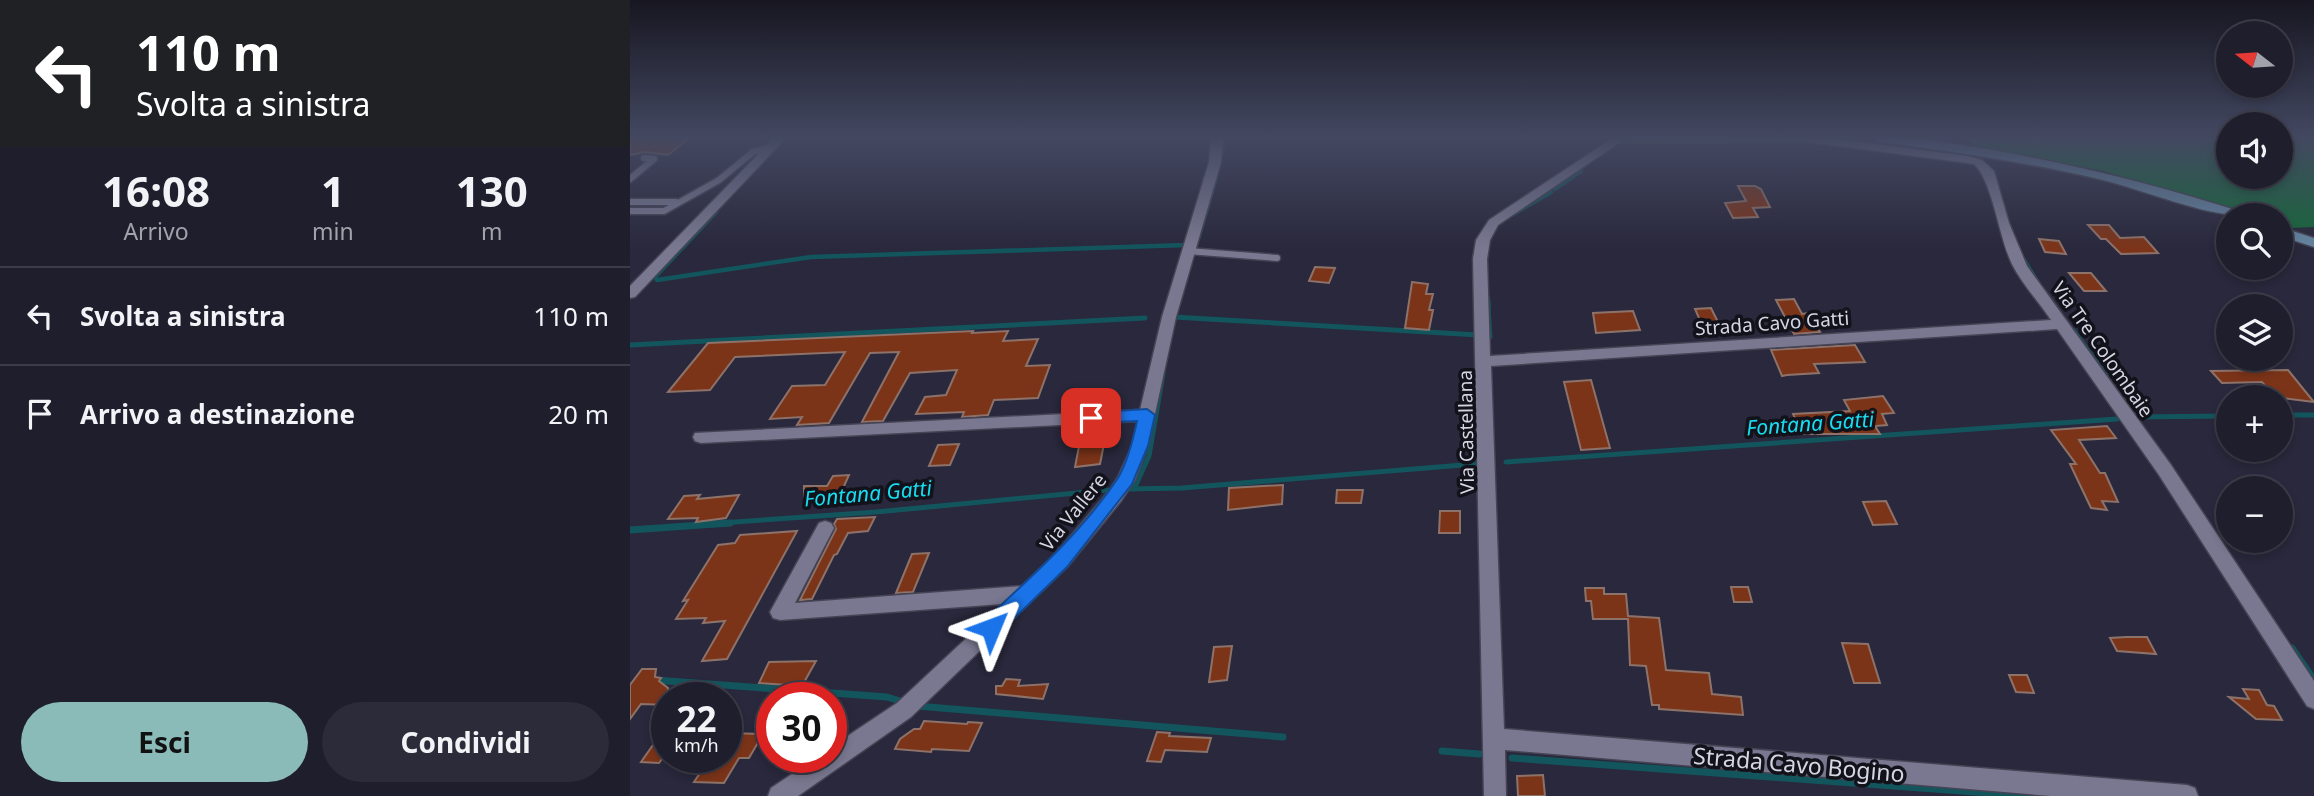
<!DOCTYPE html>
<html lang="it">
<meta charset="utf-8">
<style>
body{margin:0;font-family:"Noto Sans",sans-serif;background:#2c2b39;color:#f1f3f6;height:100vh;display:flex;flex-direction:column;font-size:26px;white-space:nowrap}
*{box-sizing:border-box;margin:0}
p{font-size:23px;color:#a1a2aa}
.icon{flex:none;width:38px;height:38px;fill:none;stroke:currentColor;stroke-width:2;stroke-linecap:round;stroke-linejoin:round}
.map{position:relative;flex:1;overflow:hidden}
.panel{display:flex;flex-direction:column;background:#1f1e2d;width:630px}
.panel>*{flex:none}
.banner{background:#202124;color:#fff;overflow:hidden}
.needle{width:46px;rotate:287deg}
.controls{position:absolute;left:1586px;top:21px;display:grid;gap:14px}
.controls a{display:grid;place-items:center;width:77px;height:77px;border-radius:50%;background:#1f1e2d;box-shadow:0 4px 10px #0003,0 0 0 2px #3c3c49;font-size:35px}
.speed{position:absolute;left:21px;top:682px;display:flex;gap:14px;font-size:35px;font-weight:700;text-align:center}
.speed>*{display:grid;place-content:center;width:91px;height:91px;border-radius:50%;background:#1f1e2d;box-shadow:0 4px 10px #0003,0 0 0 2px #3c3c49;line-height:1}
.speed small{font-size:18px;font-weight:400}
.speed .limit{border:10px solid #d22;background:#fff;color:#111}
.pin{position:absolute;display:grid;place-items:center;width:60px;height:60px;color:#fff;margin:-30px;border-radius:14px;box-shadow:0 4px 10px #0006}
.me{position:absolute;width:77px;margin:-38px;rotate:46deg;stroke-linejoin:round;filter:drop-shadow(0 0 5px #0008)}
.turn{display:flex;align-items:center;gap:24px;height:147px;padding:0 21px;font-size:32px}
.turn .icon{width:91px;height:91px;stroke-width:2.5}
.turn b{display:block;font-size:49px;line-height:60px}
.eta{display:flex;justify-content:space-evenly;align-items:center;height:119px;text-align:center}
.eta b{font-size:42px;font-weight:700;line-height:49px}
.primary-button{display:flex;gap:14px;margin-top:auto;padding:14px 21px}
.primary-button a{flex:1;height:80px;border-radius:42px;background:#8bbbb9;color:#111;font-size:28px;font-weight:700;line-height:80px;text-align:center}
.primary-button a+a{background:#2c2b39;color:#f1f3f6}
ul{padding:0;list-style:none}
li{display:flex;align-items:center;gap:21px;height:98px;padding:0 21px;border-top:2px solid #3c3c49}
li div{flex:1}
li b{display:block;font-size:26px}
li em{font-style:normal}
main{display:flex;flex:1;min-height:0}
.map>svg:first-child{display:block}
.green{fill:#26623c}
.forest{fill:#156839}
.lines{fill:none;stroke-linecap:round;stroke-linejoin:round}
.stream-far2{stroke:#12555d;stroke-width:4.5}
.stream-far1{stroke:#12555d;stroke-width:5}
.stream{stroke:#12555d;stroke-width:7}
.building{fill:#7c3419;stroke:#8d7269;stroke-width:2}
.lane-casing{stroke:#454354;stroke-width:9}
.street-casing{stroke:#454354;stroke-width:3}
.secondary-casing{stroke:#454354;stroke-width:3}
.lane{stroke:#797890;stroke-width:6}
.street{fill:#797890;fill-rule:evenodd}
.secondary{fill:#6685a0;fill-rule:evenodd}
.route{fill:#1a73e8;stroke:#114b97;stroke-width:2}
.labels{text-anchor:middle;stroke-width:7;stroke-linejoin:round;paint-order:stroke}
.street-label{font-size:19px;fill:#d6d5e3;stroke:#12121b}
.water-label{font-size:21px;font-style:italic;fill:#18dcf0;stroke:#12121b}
.near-street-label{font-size:23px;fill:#d6d5e3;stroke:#12121b}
</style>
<main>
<section class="panel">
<div class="banner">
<div class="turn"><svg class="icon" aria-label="left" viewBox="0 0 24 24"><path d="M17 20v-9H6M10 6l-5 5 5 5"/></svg><div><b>110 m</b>Svolta a sinistra</div></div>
</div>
<div class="eta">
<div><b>16:08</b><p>Arrivo</p></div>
<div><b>1</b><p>min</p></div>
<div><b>130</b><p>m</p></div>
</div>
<ul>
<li><svg class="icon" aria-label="left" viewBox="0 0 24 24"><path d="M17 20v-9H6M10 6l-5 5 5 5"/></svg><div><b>Svolta a sinistra</b></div><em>110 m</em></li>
<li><svg class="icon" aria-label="arrive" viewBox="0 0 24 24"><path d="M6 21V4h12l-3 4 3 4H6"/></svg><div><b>Arrivo a destinazione</b></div><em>20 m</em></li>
</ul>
<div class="primary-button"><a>Esci</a><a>Condividi</a></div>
</section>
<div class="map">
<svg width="1684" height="796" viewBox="0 0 1684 796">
<rect width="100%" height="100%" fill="#29283c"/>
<polygon class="green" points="995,138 1152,138 1194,143 986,144"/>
<polygon class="forest" points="1338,138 1598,138 1598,177 1650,177 1650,138 1684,138 1684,227 1660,228 1650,225 1650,215 1622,215 1473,171 1343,145"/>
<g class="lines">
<g class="stream-far2">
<polyline points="590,158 594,144"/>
<polyline points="925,189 951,171"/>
<polyline points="86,212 25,277 27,280 181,257 556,245"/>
<polyline points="885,213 921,192"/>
<polyline points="568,239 586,178"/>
<polyline points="1394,260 1407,281"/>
<polyline points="858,298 859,309"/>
</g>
<g class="stream-far1">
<polyline points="858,307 860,337"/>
<polyline points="543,320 544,317 848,335"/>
<polyline points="1444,331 1477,377"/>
<polyline points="0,345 515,318"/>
<polyline points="1650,415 1684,415"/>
<polyline points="1505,417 1598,416"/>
<polyline points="876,462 1487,419"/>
<polyline points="496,489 552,488 845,464"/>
<polyline points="504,489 519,456 533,374"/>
<polyline points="76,524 246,512 478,490"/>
</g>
<g class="stream">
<polyline points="0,530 100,523"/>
<polyline points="1662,648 1684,680"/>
<polyline points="24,680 257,697 270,701"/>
<polyline points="287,706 653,737"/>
<polyline points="812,751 849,754"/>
<polyline points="882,758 1399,796"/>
</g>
</g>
<g class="building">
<polygon points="0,138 59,138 38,155 15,152 0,155"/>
<polygon points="1108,186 1125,186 1131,189 1140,207 1123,208 1128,217 1103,218 1095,203 1116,201"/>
<polygon points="1458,225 1479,225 1490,238 1514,237 1528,253 1491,254 1476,239 1471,239"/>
<polygon points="1409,239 1429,241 1436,254 1415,252"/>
<polygon points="685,267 705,268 699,283 679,281"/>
<polygon points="1439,273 1461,273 1476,291 1454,291"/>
<polygon points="782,282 798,284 796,294 803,294 799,310 803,310 799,330 775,328"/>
<polygon points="1164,299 1172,314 1178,313 1190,332 1164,334 1146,300"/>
<polygon points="1081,308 1089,324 1072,325 1065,309"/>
<polygon points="1003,311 1010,330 966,333 963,313"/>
<polygon points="343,331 342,333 378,331 373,341 408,339 396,366 420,365 408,398 364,400 358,415 332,417 334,412 286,414 295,397 316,395 327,370 280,373 253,421 232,422 269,352 240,353 199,423 167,425 172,417 140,419 162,386 195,385 215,352 105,357 80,390 38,392 78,343"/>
<polygon points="1225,345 1235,362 1184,364 1189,373 1157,375 1152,376 1141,350"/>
<polygon points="1658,370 1684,402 1645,397 1632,382 1592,383 1581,371"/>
<polygon points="961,380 980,448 951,450 934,382"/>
<polygon points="1253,396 1264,413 1252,414 1257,425 1245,426 1250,434 1172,434 1163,414 1220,411 1214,400"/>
<polygon points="1477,426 1486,438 1449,440 1470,473 1475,473 1488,502 1472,501 1477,510 1461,508 1440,464 1446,464 1421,430"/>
<polygon points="475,439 470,464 445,467 450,441"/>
<polygon points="329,444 320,465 299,466 308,445"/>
<polygon points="219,475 209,497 174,498 174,486 197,486 203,476"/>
<polygon points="653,485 652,504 598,510 599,488"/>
<polygon points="707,490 733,490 731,503 706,503"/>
<polygon points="70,495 67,499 109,495 96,518 66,522 68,518 38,519 54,496"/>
<polygon points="1256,501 1267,524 1243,525 1233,502"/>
<polygon points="810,511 830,511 830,533 809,533"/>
<polygon points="245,517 238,531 218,533 207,554 204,555 182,599 170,600 206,529 204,524 207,519"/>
<polygon points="167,531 97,659 72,661 95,621 73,623 76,618 46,619 58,600 53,601 88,545 105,543 110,535"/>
<polygon points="299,553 283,592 266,593 282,554"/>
<polygon points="1101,587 1118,587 1122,602 1104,602"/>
<polygon points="955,588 974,588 974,594 996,594 998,616 1029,618 1036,670 1079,673 1082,694 1111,697 1113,715 1029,709 1029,705 1022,705 1016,666 1000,665 998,619 963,619 961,601 956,601"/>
<polygon points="1496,637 1517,637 1526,654 1487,651 1480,638"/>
<polygon points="1212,643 1238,644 1250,683 1224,683"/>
<polygon points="602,646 597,680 579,682 584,647"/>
<polygon points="186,661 172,686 129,683 139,662"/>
<polygon points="12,669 26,669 25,677 31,678 29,681 38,688 37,705 11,704 0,719 0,685"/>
<polygon points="1379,675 1397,675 1404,693 1386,692"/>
<polygon points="376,679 390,680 388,686 418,684 413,699 366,694 366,686 372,686"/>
<polygon points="1613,689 1629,690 1637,705 1644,706 1652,720 1626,719 1599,697 1619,699"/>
<polygon points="294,721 337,724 338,722 352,723 339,751 302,749 301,752 265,749 270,739 284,729 290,729"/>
<polygon points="37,725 37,752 29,763 11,762"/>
<polygon points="527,732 540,733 539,736 581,738 577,752 535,750 531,762 517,761"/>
<polygon points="96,733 133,734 119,758 109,758 94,783 64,782 80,758 96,758"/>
<polygon points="913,775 915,796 888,796 887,776"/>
</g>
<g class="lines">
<g class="lane-casing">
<g id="lane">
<polyline points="0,179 24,159 14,158"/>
<polyline points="0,202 46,202"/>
<polyline points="0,211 34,211 89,180 123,152 138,148"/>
<polyline points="558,251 647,258"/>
</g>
</g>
<g class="street-casing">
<g id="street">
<polygon points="144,138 156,138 5,297 0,298 0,286"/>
<polygon points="581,138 593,138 591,162 546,317 518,446 505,480 491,501 438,566 281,717 168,796 138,796 141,788 186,758 201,758 201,747 267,703 373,604 150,620 143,618 140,612 189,523 195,521 201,523 204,528 165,603 392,586 424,556 479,491 488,477 502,446 508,421 71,443 65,441 63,437 65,433 510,410 532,317 579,162"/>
<path d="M 983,138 L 996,138 L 868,225 L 860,240 L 857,259 L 860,356 L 1421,320 C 1409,302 1393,285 1383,266 C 1369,240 1363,181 1344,164 L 1172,141 L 1166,138 L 1196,138 L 1338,156 L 1352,160 L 1364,171 L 1379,223 L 1397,266 L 1541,465 L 1684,681 L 1684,709 L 1677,706 L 1529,475 L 1427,329 L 861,366 L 874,729 L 1557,785 L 1565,788 L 1568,796 L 1421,796 L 875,750 L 876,796 L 854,796 L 843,259 L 846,240 L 859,220 Z"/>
</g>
</g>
<g class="secondary-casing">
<g id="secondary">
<path d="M 1245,138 C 1284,136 1323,144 1362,150 C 1447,165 1530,186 1612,212 L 1614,215 C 1579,217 1516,191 1477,181 C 1402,163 1327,152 1251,142 Z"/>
<polygon points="1650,227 1684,238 1684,247 1650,236"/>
</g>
</g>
<use href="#lane" class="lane"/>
<use href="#street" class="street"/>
<use href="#secondary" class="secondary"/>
</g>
<linearGradient id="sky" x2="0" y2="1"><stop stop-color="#171621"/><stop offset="0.55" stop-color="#434861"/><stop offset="1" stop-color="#434861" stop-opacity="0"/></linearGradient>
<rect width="1684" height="249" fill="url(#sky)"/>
<path class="route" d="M 517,409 L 525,415 L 518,446 L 502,484 L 437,567 L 368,634 L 361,636 L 354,634 L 351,628 L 354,621 C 401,577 452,532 488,478 C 498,461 503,440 507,421 L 461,423 L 453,418 L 455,413 Z"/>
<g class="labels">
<g class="street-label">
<text transform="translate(1142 323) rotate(-4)" y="7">Strada Cavo Gatti</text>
<text transform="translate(1473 349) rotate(55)" y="7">Via Tre Colombaie</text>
<text transform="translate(836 432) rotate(-91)" y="7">Via Castellana</text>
<text transform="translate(443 512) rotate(-51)" y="7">Via Vallere</text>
</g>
<g class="water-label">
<text transform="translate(1180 424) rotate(-4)" y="7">Fontana Gatti</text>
<text transform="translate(238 494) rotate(-5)" y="7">Fontana Gatti</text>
</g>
<g class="near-street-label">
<text transform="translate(1169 765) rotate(5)" y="8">Strada Cavo Bogino</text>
</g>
</g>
</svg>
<div class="controls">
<a><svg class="needle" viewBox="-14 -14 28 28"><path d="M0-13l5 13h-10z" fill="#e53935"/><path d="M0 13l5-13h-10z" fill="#a1a2aa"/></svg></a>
<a><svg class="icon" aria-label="sound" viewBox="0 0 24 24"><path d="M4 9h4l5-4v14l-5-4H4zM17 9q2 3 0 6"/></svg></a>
<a><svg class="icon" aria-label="search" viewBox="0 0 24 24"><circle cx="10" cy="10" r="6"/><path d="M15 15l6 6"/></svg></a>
<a><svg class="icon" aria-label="layers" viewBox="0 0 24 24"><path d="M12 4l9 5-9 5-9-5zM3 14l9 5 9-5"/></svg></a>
<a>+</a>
<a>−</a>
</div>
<div class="speed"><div>22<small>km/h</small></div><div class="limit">30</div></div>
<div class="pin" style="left:461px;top:418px;background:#d93025"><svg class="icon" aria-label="arrive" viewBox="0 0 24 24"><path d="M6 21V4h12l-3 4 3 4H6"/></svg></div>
<svg class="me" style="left:361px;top:628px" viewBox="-20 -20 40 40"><path d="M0-17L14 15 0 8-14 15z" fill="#1a73e8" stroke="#fff" stroke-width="4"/></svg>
</div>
</main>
